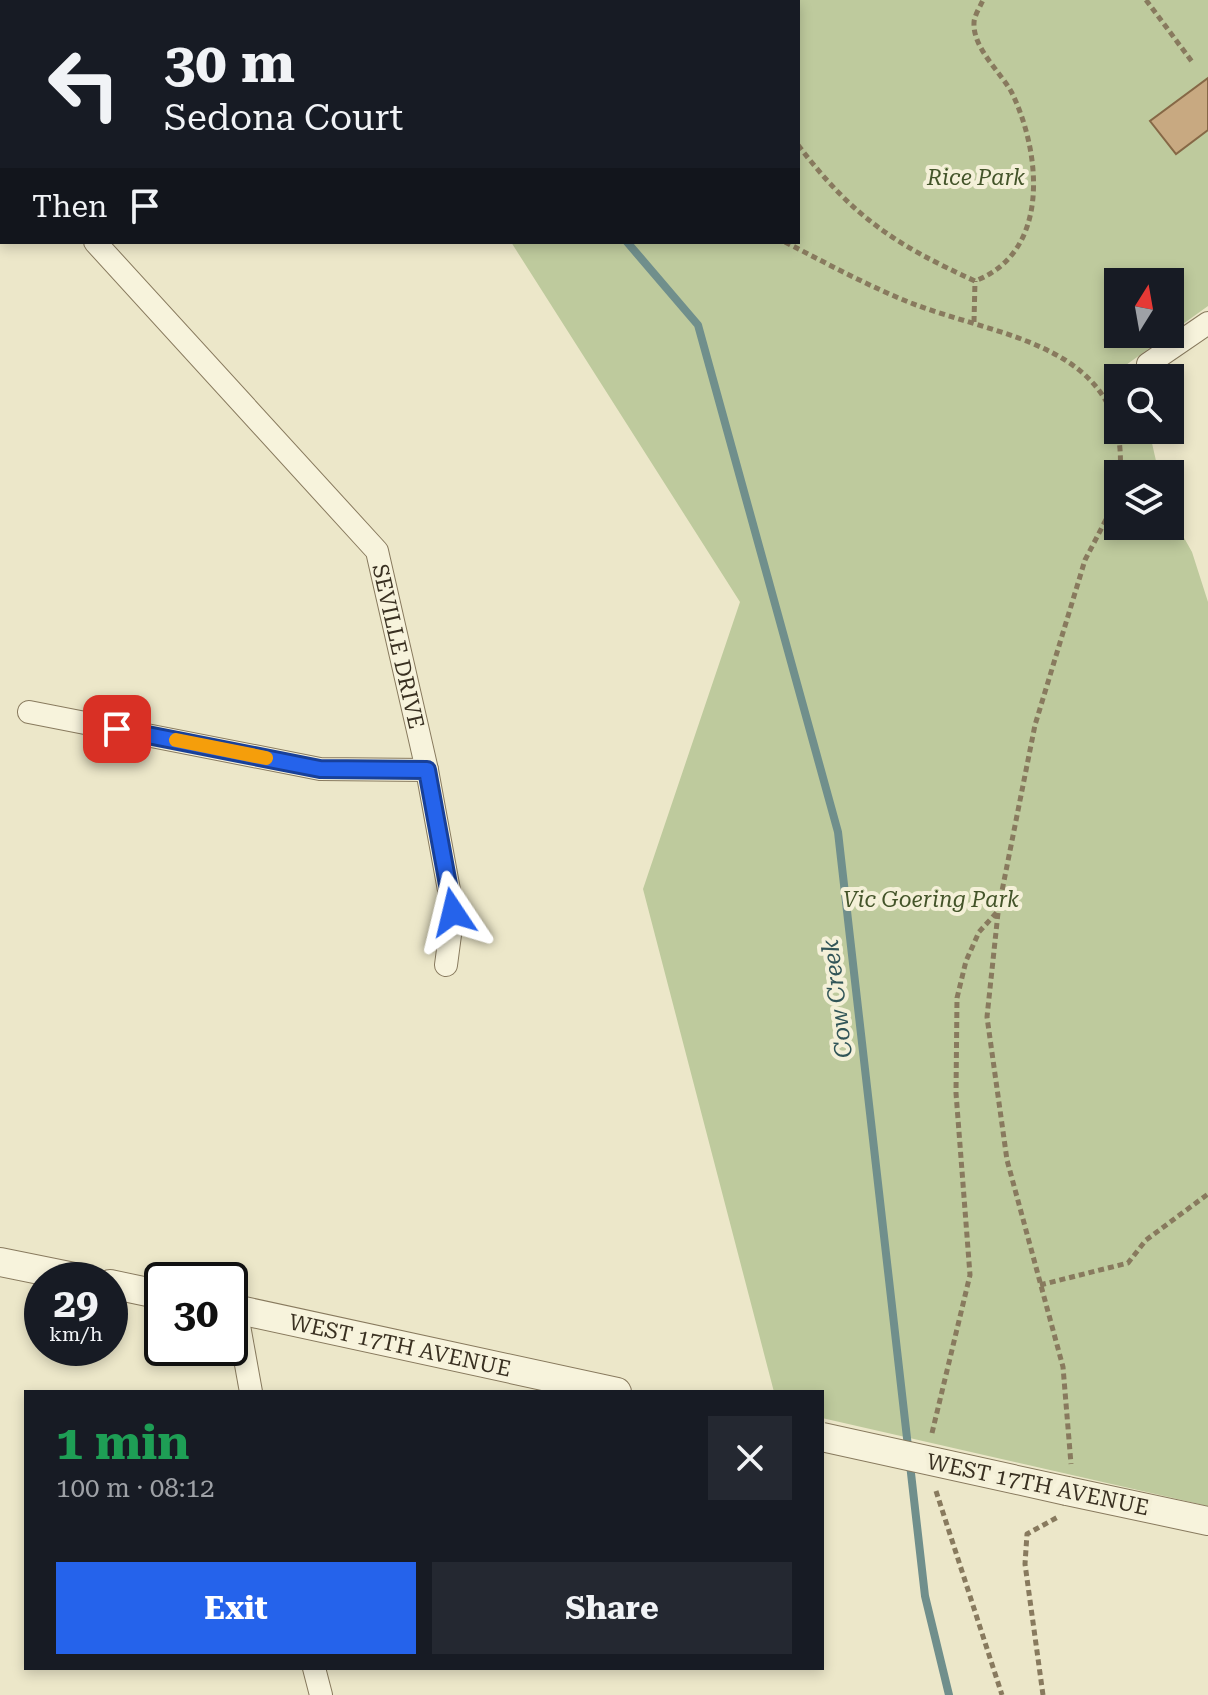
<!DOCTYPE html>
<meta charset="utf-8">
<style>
body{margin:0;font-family:"Roboto Serif",serif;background:#242831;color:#f1f3f6;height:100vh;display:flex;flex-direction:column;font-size:30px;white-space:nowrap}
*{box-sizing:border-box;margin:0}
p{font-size:26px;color:#9ea1a6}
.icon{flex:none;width:44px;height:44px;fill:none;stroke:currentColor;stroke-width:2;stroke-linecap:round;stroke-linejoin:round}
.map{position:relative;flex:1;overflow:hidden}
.details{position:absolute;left:24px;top:1390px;width:800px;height:280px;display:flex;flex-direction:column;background:#171b24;border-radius:0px;box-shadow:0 4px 12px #0003}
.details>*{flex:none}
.hud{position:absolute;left:0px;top:0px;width:800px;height:244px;box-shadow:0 4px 12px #0003;background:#171b24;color:#f1f3f6;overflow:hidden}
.needle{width:52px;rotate:11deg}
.fabs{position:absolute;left:1104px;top:268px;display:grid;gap:16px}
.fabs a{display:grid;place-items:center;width:80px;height:80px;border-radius:0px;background:#171b24;box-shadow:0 4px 12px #0003;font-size:40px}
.speed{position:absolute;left:24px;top:1262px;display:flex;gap:16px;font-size:40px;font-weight:700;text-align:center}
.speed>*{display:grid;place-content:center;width:104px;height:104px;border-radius:50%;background:#171b24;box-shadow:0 4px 12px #0003;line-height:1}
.speed small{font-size:20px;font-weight:400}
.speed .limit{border:4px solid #111;border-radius:12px;background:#fff;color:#111}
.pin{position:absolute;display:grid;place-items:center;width:68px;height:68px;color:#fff;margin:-34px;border-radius:16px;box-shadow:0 4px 12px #0006}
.me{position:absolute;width:88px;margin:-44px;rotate:350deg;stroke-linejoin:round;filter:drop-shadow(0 0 6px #0008)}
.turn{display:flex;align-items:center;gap:28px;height:168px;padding:0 32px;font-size:36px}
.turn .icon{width:104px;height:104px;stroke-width:2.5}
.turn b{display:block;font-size:56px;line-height:68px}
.then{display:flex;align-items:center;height:76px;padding:0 32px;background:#0003;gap:16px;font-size:30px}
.round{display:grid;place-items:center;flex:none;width:84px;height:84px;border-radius:0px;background:#242831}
.overview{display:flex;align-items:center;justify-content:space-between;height:136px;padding:0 32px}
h1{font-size:48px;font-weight:700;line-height:60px;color:#1e9e55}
.button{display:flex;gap:16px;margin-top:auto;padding:16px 32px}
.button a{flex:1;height:92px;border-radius:0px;background:#2563eb;color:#fff;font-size:32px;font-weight:700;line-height:92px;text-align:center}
.button a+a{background:#242831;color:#f1f3f6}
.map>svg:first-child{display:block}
.green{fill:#beca9d;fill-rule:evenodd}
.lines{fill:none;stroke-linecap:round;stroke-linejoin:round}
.stream{stroke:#708f8c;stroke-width:8}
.building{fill:#c8a981;stroke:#866846;stroke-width:2}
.minor-casing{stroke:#887a5e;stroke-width:24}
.tertiary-casing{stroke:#887a5e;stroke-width:30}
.path{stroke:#887a5e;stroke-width:5;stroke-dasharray:6 4;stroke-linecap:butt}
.minor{stroke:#f7f3dc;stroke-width:22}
.tertiary{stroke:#f7f3dc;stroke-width:28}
.tertiary-bridge-casing{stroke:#887a5e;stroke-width:30;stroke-linecap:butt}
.tertiary-bridge{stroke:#f7f3dc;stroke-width:28}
.route-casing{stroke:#184099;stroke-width:20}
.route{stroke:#2563eb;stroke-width:14}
.slow{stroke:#f59e0b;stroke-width:14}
.labels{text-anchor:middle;stroke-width:8;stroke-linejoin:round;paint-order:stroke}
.park-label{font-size:22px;font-style:italic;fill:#435429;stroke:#f4f0d8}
.street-label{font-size:22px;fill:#393021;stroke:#f4f0d8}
.water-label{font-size:24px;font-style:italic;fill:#315558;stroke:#f4f0d8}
</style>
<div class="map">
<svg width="1208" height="1695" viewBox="0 0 1208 1695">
<rect width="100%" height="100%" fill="#ece7c9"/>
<path class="green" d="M 357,0 L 1208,0 L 1208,306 L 1126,365 L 1131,378 L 1118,378 L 1118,430 L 1149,430 L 1159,474 L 1118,474 L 1118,526 L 1170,526 L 1170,513 L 1192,552 L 1208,602 L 1208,1506 L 822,1418 L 822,1392 L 774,1392 L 643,889 L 740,602 L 511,242 L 798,242 L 798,2 ZM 1118,282 L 1170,282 L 1170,334 L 1118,334 Z"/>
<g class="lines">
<g class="stream">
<polyline points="422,0 424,2"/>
<polyline points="627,242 698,325 838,832 925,1596 949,1695"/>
</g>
</g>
<polygon class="building" points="1208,78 1208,130 1176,154 1150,121"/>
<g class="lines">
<g class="minor-casing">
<g id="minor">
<polyline points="0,194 2,195"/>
<path id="s1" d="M 95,242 L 377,551 L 427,770 L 453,912 L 446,965"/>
<polyline points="1148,364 1208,323"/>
<polyline points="29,712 320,769 427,770"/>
<polyline points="236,1309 251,1392"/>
<polyline points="314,1668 321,1695"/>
</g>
</g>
<g class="tertiary-casing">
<g id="tertiary">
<polyline points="0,1262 89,1280"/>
<polyline points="110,1284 162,1295"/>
<path id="s2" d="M 230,1308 L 617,1392"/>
<polyline points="1067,1491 1208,1521"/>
</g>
</g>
<g class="path">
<polyline points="568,0 570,2"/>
<polyline points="631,0 635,2"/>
<polyline points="1146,0 1193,63"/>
<path d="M 798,145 C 853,217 894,244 975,281 C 1051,252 1041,153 1012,93 C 1001,72 973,49 974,23 C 974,16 980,7 983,0"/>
<path d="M 785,242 C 826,263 868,286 911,303 C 1001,338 1129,344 1120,474"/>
<polyline points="974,322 975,281"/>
<polyline points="998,913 987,1017 1007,1160 1063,1367 1071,1464"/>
<polyline points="1040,1285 1128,1263 1146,1240 1208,1194"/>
<polyline points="932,1433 970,1275 956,1093 957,998 966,961 979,932 998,911 1035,725 1085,560 1111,510 1118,486"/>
<polyline points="936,1491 1002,1695"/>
<polyline points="1043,1695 1025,1564 1027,1534 1058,1517"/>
</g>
<use href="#minor" class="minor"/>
<use href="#tertiary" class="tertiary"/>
<g class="tertiary-bridge-casing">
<polyline id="tertiary-bridge" points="822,1437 1067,1491"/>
</g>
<use href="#tertiary-bridge" class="tertiary-bridge"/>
</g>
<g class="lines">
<g class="route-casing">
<polyline id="route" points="117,729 320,769 427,770 453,912"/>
</g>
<use href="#route" class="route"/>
<polyline class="slow" points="176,740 266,758"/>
</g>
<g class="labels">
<g class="park-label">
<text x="976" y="185">Rice Park</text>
<text x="931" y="907">Vic Goering Park</text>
</g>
<g class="street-label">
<text dy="8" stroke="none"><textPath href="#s1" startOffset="516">SEVILLE DRIVE</textPath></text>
<text dy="8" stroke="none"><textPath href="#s2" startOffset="174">WEST 17TH AVENUE</textPath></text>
<text transform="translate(1038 1484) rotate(12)" y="8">WEST 17TH AVENUE</text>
</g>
<g class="water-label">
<text transform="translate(837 999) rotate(-97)" y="8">Cow Creek</text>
</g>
</g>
</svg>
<div class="fabs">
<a><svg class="needle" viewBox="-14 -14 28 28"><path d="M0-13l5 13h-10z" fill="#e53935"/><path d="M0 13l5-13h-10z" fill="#9ea1a6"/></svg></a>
<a><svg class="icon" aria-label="search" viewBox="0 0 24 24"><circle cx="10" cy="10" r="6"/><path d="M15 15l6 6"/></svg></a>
<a><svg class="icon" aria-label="layers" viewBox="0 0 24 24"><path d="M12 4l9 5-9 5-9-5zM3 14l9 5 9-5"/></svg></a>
</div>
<div class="speed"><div>29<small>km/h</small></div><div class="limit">30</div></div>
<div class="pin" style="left:117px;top:729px;background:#d93025"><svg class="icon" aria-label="arrive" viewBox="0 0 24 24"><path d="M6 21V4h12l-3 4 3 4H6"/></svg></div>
<svg class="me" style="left:453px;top:912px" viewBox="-20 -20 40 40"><path d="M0-17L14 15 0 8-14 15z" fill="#2563eb" stroke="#fff" stroke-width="4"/></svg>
<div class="hud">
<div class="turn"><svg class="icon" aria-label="left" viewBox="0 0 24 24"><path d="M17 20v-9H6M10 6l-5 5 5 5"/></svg><div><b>30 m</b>Sedona Court</div></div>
<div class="then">Then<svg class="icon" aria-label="arrive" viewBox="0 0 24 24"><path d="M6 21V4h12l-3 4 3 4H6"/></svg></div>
</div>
<section class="details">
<div class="overview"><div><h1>1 min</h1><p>100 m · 08:12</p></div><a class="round"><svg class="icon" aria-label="close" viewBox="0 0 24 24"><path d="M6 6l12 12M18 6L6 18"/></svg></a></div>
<div class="button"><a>Exit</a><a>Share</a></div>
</section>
</div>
